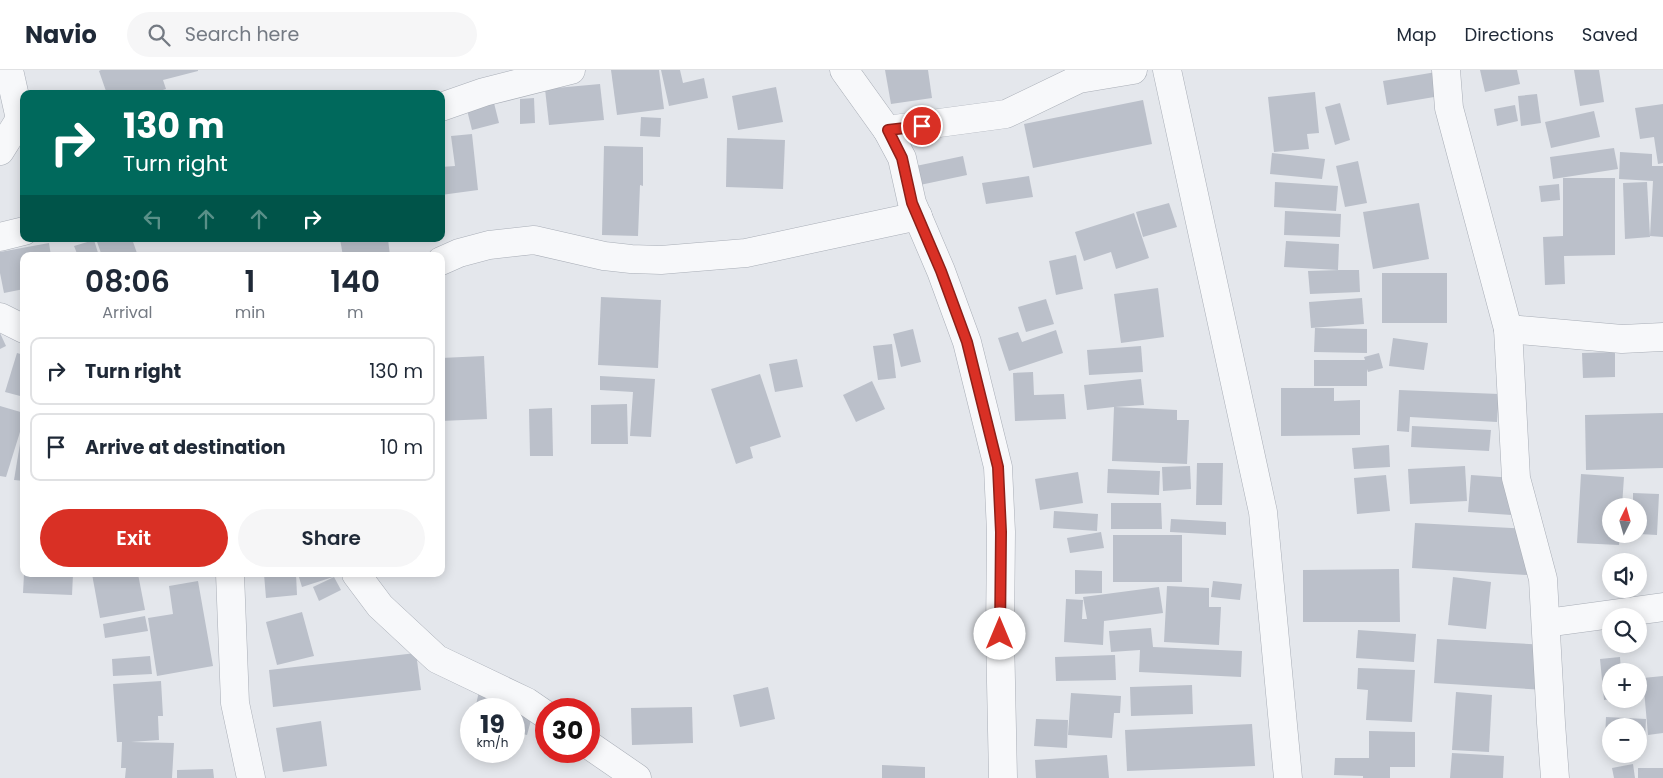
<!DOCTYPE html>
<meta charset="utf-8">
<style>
body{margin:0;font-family:Poppins,sans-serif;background:#f6f6f7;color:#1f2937;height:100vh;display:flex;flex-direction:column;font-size:19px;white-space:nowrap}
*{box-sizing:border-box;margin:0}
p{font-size:16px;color:#747a83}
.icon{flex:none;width:28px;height:28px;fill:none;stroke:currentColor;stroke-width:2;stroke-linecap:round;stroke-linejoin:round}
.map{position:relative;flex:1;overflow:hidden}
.sheet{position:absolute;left:20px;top:182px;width:425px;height:325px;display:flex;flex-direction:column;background:#fff;border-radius:10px;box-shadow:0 2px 12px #0003}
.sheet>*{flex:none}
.top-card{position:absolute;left:20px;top:20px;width:425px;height:152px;border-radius:10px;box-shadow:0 2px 12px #0003;background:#00695c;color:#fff;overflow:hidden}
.needle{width:32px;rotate:5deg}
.controls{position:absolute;left:1602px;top:428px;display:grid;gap:10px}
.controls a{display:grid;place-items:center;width:45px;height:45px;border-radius:50%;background:#fff;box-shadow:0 2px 12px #0003;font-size:25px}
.speed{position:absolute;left:460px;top:628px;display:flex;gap:10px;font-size:25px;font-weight:700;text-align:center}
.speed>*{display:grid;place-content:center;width:65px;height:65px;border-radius:50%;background:#fff;box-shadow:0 2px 12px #0003;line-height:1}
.speed small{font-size:12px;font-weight:400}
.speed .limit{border:8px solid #d22;background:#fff;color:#111}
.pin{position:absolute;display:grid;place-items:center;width:42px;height:42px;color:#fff;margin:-21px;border:2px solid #fff;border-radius:50%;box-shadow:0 1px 5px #0007}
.me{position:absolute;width:55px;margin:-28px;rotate:0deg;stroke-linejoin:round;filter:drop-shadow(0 0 4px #0008)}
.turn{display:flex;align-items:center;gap:18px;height:105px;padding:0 20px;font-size:22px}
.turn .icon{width:65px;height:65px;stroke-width:2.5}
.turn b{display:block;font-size:35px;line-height:42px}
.lanes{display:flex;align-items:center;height:48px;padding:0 20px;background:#0003;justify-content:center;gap:25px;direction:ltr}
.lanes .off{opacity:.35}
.eta{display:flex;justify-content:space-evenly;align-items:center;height:85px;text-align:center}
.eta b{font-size:30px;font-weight:600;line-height:35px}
.cta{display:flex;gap:10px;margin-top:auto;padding:10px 20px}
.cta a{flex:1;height:58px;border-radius:30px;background:#d93025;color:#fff;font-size:20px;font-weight:600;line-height:58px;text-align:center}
.cta a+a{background:#f6f6f7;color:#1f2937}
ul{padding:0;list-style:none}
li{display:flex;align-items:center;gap:15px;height:68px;margin:0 10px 8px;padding:0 10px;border:2px solid #e0e1e3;border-radius:10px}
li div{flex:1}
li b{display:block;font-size:19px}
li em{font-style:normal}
header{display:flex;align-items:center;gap:30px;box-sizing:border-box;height:70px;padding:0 25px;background:#fff;border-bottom:1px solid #e0e1e3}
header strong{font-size:24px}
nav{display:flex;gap:28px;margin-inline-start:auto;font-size:18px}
.search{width:350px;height:45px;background:#f6f6f7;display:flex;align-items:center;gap:12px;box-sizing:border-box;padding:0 18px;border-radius:28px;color:#747a83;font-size:19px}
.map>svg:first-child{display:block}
.building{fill:#bbc0ca}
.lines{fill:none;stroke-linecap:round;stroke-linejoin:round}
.minor-casing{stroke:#a9aeb7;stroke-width:29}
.minor{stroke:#f7f8fa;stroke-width:28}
.route-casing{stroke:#8d1f18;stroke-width:12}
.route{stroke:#d93025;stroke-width:9}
</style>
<header>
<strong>Navio</strong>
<div class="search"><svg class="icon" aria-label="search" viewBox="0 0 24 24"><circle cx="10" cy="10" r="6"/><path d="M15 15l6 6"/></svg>Search here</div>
<nav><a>Map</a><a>Directions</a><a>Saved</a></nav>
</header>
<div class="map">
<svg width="1663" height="708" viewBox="0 0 1663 708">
<rect width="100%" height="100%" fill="#e4e7ec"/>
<g class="building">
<polygon points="101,0 198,0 198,1 163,10 166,19 150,24 107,24 99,1"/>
<polygon points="611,0 659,0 664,39 617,45"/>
<polygon points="661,0 680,0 683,13 704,8 708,28 669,36"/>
<polygon points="885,0 928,0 932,28 891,34"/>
<polygon points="1480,0 1517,0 1520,14 1485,22"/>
<polygon points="1574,0 1599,0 1604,32 1580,36"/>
<polygon points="1436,2 1440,26 1387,35 1383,11"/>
<polygon points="600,14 604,50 549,55 545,19"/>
<polygon points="776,17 783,52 738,60 732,26"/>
<polygon points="230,20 259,21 259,24 230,24"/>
<polygon points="1315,22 1319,63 1307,64 1309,79 1274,82 1268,27"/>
<polygon points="1537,24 1541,53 1521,56 1518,26"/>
<polygon points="534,28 535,53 520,54 520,29"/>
<polygon points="1143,30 1152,74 1033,98 1024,54"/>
<polygon points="494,33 499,53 472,60 467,40"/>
<polygon points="1340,33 1350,70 1335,75 1325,37"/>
<polygon points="1663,34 1663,93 1658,94 1654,67 1640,69 1635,38"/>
<polygon points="1515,35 1518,51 1497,56 1494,39"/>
<polygon points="1594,41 1600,67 1551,78 1545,52"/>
<polygon points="641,47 661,48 660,67 640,66"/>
<polygon points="472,64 478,120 441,125 441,97 455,96 451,66"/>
<polygon points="727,68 785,70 783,119 726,117"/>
<polygon points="604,76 643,77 643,116 640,115 638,166 602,165"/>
<polygon points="1614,78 1618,99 1553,109 1550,87"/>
<polygon points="1620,82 1652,84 1652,96 1663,96 1663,167 1650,166 1653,111 1619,109"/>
<polygon points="1272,83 1325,89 1322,109 1270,104"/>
<polygon points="963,86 967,105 920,115 916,96"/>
<polygon points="1358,91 1367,133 1345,137 1336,96"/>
<polygon points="1029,106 1033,127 986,134 982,113"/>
<polygon points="1563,108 1615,108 1615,185 1564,186 1565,214 1545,215 1543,167 1563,166 1563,174"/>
<polygon points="1275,112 1338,116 1336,141 1274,137"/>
<polygon points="1647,112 1650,167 1625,169 1623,113"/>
<polygon points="1559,114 1560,130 1541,132 1539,116"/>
<polygon points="1169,133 1177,157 1143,167 1136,142"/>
<polygon points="1419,133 1429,189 1373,199 1363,142"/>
<polygon points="1285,141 1341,144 1340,167 1284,165"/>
<polygon points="1134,143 1149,188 1116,199 1111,182 1084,191 1075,162"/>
<polygon points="96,169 132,169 138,186 102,186"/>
<polygon points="340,169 388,169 390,186 343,186"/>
<polygon points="94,170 99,186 78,186 74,176"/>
<polygon points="1286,171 1339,174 1338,200 1284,197"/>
<polygon points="49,173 51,186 24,186 24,219 4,223 0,203 0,182"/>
<polygon points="1076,185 1083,219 1056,225 1049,191"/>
<polygon points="1340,200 1359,200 1360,222 1310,224 1308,201"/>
<rect x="1382" y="203" width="65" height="50"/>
<polygon points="1158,218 1164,267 1121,273 1114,224"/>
<polygon points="601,227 661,230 658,298 598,295"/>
<polygon points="1362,228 1364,254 1311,258 1309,232"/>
<polygon points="1046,229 1054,254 1026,262 1018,237"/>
<polygon points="1315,258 1367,259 1367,283 1314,282"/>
<polygon points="913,259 921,292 901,297 893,264"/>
<polygon points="1056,260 1063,283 1009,301 998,268 1018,262 1022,272"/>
<polygon points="0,263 6,276 0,279"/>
<polygon points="1393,268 1428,273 1424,300 1389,296"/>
<polygon points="892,274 896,308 878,310 873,276"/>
<polygon points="1141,276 1143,302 1089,305 1087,280"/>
<polygon points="1615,282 1615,307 1583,308 1582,283"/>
<polygon points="17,283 24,285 24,327 5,322"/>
<polygon points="1379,283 1383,298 1368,302 1367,299 1367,316 1314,316 1314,290 1365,290 1364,287"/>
<polygon points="484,286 487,349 441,351 441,288"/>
<polygon points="797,289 803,317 775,322 769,294"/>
<polygon points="1033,302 1034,325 1064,324 1066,349 1015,351 1013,303"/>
<polygon points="760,304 781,367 750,377 753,388 736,394 711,319"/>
<polygon points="600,306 655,309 651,367 630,366 633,322 600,320"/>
<polygon points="1141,309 1144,335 1115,337 1177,340 1177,350 1189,350 1187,394 1112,391 1114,337 1087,340 1084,315"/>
<polygon points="872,311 885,339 856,352 843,325"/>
<polygon points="1281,318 1334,318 1334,331 1360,330 1360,365 1281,366"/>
<polygon points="1399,320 1499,324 1497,352 1410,347 1409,362 1397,361"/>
<polygon points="627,334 628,374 591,374 591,335"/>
<polygon points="0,336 24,343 24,349 6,407 0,406"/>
<polygon points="552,338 553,386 530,386 529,339"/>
<polygon points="1663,343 1663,398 1586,400 1585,345"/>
<polygon points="1412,356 1491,360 1489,381 1411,377"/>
<polygon points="22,362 24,363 24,411 14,410"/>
<polygon points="1389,375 1390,397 1354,399 1352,378"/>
<polygon points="1197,393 1223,393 1222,435 1196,435"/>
<polygon points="1190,396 1191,419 1163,421 1162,397"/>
<polygon points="1465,396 1467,431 1410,434 1408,399"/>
<polygon points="1108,399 1160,401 1159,425 1107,423"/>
<polygon points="1078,402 1083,433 1040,440 1035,409"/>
<polygon points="1581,404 1624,407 1622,436 1611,436 1611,464 1620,464 1619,475 1577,473"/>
<polygon points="1386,405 1390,441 1357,444 1354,408"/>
<polygon points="1471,405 1530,409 1527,446 1468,442"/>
<polygon points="1633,423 1659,424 1657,465 1639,464 1639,436 1633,436"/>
<polygon points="1111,433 1161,433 1162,459 1111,459"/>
<polygon points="1054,441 1098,444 1097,461 1053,458"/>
<polygon points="1171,449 1226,452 1226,465 1170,462"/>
<polygon points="1415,453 1529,459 1527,505 1412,498"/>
<polygon points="1101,462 1104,478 1070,483 1067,468"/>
<rect x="1113" y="465" width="69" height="47"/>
<polygon points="1399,499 1400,552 1303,552 1303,500"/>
<polygon points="1075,500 1102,501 1102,523 1075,524"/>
<polygon points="24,504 73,504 72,525 23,523"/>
<polygon points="92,504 138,504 145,540 100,548"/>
<polygon points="264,504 296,504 297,525 266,528"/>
<polygon points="298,504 333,504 333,507 302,517"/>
<polygon points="334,507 341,520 319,531 313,517"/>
<polygon points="1453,507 1491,512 1486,559 1448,555"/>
<polygon points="198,511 213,596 157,606 148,548 173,544 169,516"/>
<polygon points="1213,511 1242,514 1240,530 1211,527"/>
<polygon points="1167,516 1209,518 1209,537 1221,537 1219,575 1164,572"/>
<polygon points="1159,517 1163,543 1104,551 1103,575 1064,572 1066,529 1083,530 1082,549 1087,549 1083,527"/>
<polygon points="302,542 314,586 277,595 266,552"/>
<polygon points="145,546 148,561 105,568 103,554"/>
<polygon points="1151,558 1153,577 1242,581 1241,607 1139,602 1140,580 1111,582 1109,561"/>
<polygon points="1358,560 1416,564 1414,592 1356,588"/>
<polygon points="1437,569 1548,575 1546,620 1434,613"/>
<polygon points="416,583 421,620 273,637 269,600"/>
<polygon points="1115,585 1116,610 1056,611 1055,587"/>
<polygon points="150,586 152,604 113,606 112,589"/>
<polygon points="1620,587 1621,601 1611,601 1611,629 1604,630 1600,589"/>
<polygon points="1358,598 1415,600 1412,652 1366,650 1368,620 1357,619"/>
<polygon points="1663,606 1663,663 1648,665 1643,608"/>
<polygon points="161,611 163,646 158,646 159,670 131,672 174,673 172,708 125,708 126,698 121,698 122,672 117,672 113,614"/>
<polygon points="1192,615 1193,644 1131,646 1130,617"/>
<polygon points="480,617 536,632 527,665 514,662 514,639 475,639"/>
<polygon points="768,617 775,649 740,657 733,625"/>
<polygon points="1456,622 1492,625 1489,682 1452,680"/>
<polygon points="1071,623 1121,626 1120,643 1114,643 1112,668 1068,665"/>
<polygon points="692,637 693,673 632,675 631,638"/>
<polygon points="1606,647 1646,649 1645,670 1639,670 1639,656 1611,656 1611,669 1605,669"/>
<polygon points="1036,649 1068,650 1067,678 1034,676"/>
<polygon points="321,651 327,696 283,702 276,658"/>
<polygon points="1252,654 1255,696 1127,701 1125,660"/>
<polygon points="1369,661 1415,662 1415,697 1390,697 1390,708 1363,708 1363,706 1334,705 1335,688 1369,688"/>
<rect x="468" y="664" width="3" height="16"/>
<polygon points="1452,683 1504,686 1503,708 1450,708"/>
<polygon points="1107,685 1109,708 1036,708 1035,690"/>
<polygon points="1633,694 1635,708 1614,708 1612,698"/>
<polygon points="882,695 925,697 925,708 882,708"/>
<rect x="1638" y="698" width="25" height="10"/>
<polygon points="213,699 214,708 177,708 177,700"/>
</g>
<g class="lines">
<g class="minor-casing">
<g id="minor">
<polyline points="844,0 887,60 902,88 912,133 941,201 967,272 998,397 1001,462 1000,564 1003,708"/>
<polyline points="1167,0 1263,442 1288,708"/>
<polyline points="1446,0 1449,38 1508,259 1516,408 1543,509 1551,653 1555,708"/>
<polyline points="441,37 484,22 571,0"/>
<polyline points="887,60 1006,44 1079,9 1133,0"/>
<polyline points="0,81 20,49 9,0"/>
<polyline points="0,167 24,161"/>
<polyline points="441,191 459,183 489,175 534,170 604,186 631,189 661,190 746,183 918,146"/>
<polyline points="0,247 24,259"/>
<polyline points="1508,259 1622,269 1663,267"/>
<polyline points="230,504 235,633 251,708"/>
<polyline points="356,504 380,536 437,589 527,632 546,645"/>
<polyline points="1546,553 1663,537"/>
<polyline points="589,675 637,708"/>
</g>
</g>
<use href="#minor" class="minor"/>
</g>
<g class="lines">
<g class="route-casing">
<polyline id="route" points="922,56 888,60 902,88 912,133 941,201 967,272 998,397 1001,462 1000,564"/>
</g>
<use href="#route" class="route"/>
</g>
</svg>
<div class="controls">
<a><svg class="needle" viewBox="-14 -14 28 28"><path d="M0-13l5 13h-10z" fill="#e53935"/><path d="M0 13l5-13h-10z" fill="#747a83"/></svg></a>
<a><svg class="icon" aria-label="sound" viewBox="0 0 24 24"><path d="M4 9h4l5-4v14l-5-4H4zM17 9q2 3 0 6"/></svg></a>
<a><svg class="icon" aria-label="search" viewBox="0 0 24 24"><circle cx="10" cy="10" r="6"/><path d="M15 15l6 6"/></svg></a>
<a>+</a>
<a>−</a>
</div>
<div class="speed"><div>19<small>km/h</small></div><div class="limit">30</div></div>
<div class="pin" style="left:922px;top:56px;background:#d93025"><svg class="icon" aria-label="arrive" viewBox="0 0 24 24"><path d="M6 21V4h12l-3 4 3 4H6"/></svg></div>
<svg class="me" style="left:1000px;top:564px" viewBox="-20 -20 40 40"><circle r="19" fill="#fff"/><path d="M0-13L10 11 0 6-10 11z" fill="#d93025"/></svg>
<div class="top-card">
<div class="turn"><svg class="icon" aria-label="right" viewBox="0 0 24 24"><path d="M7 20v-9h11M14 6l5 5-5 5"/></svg><div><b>130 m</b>Turn right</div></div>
<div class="lanes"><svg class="icon off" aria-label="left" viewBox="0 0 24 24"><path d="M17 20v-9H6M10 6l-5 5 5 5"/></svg><svg class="icon off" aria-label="ahead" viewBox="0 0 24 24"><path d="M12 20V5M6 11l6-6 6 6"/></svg><svg class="icon off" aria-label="ahead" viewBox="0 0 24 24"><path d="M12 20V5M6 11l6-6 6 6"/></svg><svg class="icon" aria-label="right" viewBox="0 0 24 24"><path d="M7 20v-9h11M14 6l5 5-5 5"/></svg></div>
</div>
<section class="sheet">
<div class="eta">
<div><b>08:06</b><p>Arrival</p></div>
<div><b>1</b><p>min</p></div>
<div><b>140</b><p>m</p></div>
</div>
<ul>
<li><svg class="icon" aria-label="right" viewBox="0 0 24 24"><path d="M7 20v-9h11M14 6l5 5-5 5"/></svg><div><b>Turn right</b></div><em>130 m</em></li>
<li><svg class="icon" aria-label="arrive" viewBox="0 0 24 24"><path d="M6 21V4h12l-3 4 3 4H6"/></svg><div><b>Arrive at destination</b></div><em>10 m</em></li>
</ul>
<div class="cta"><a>Exit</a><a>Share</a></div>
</section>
</div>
